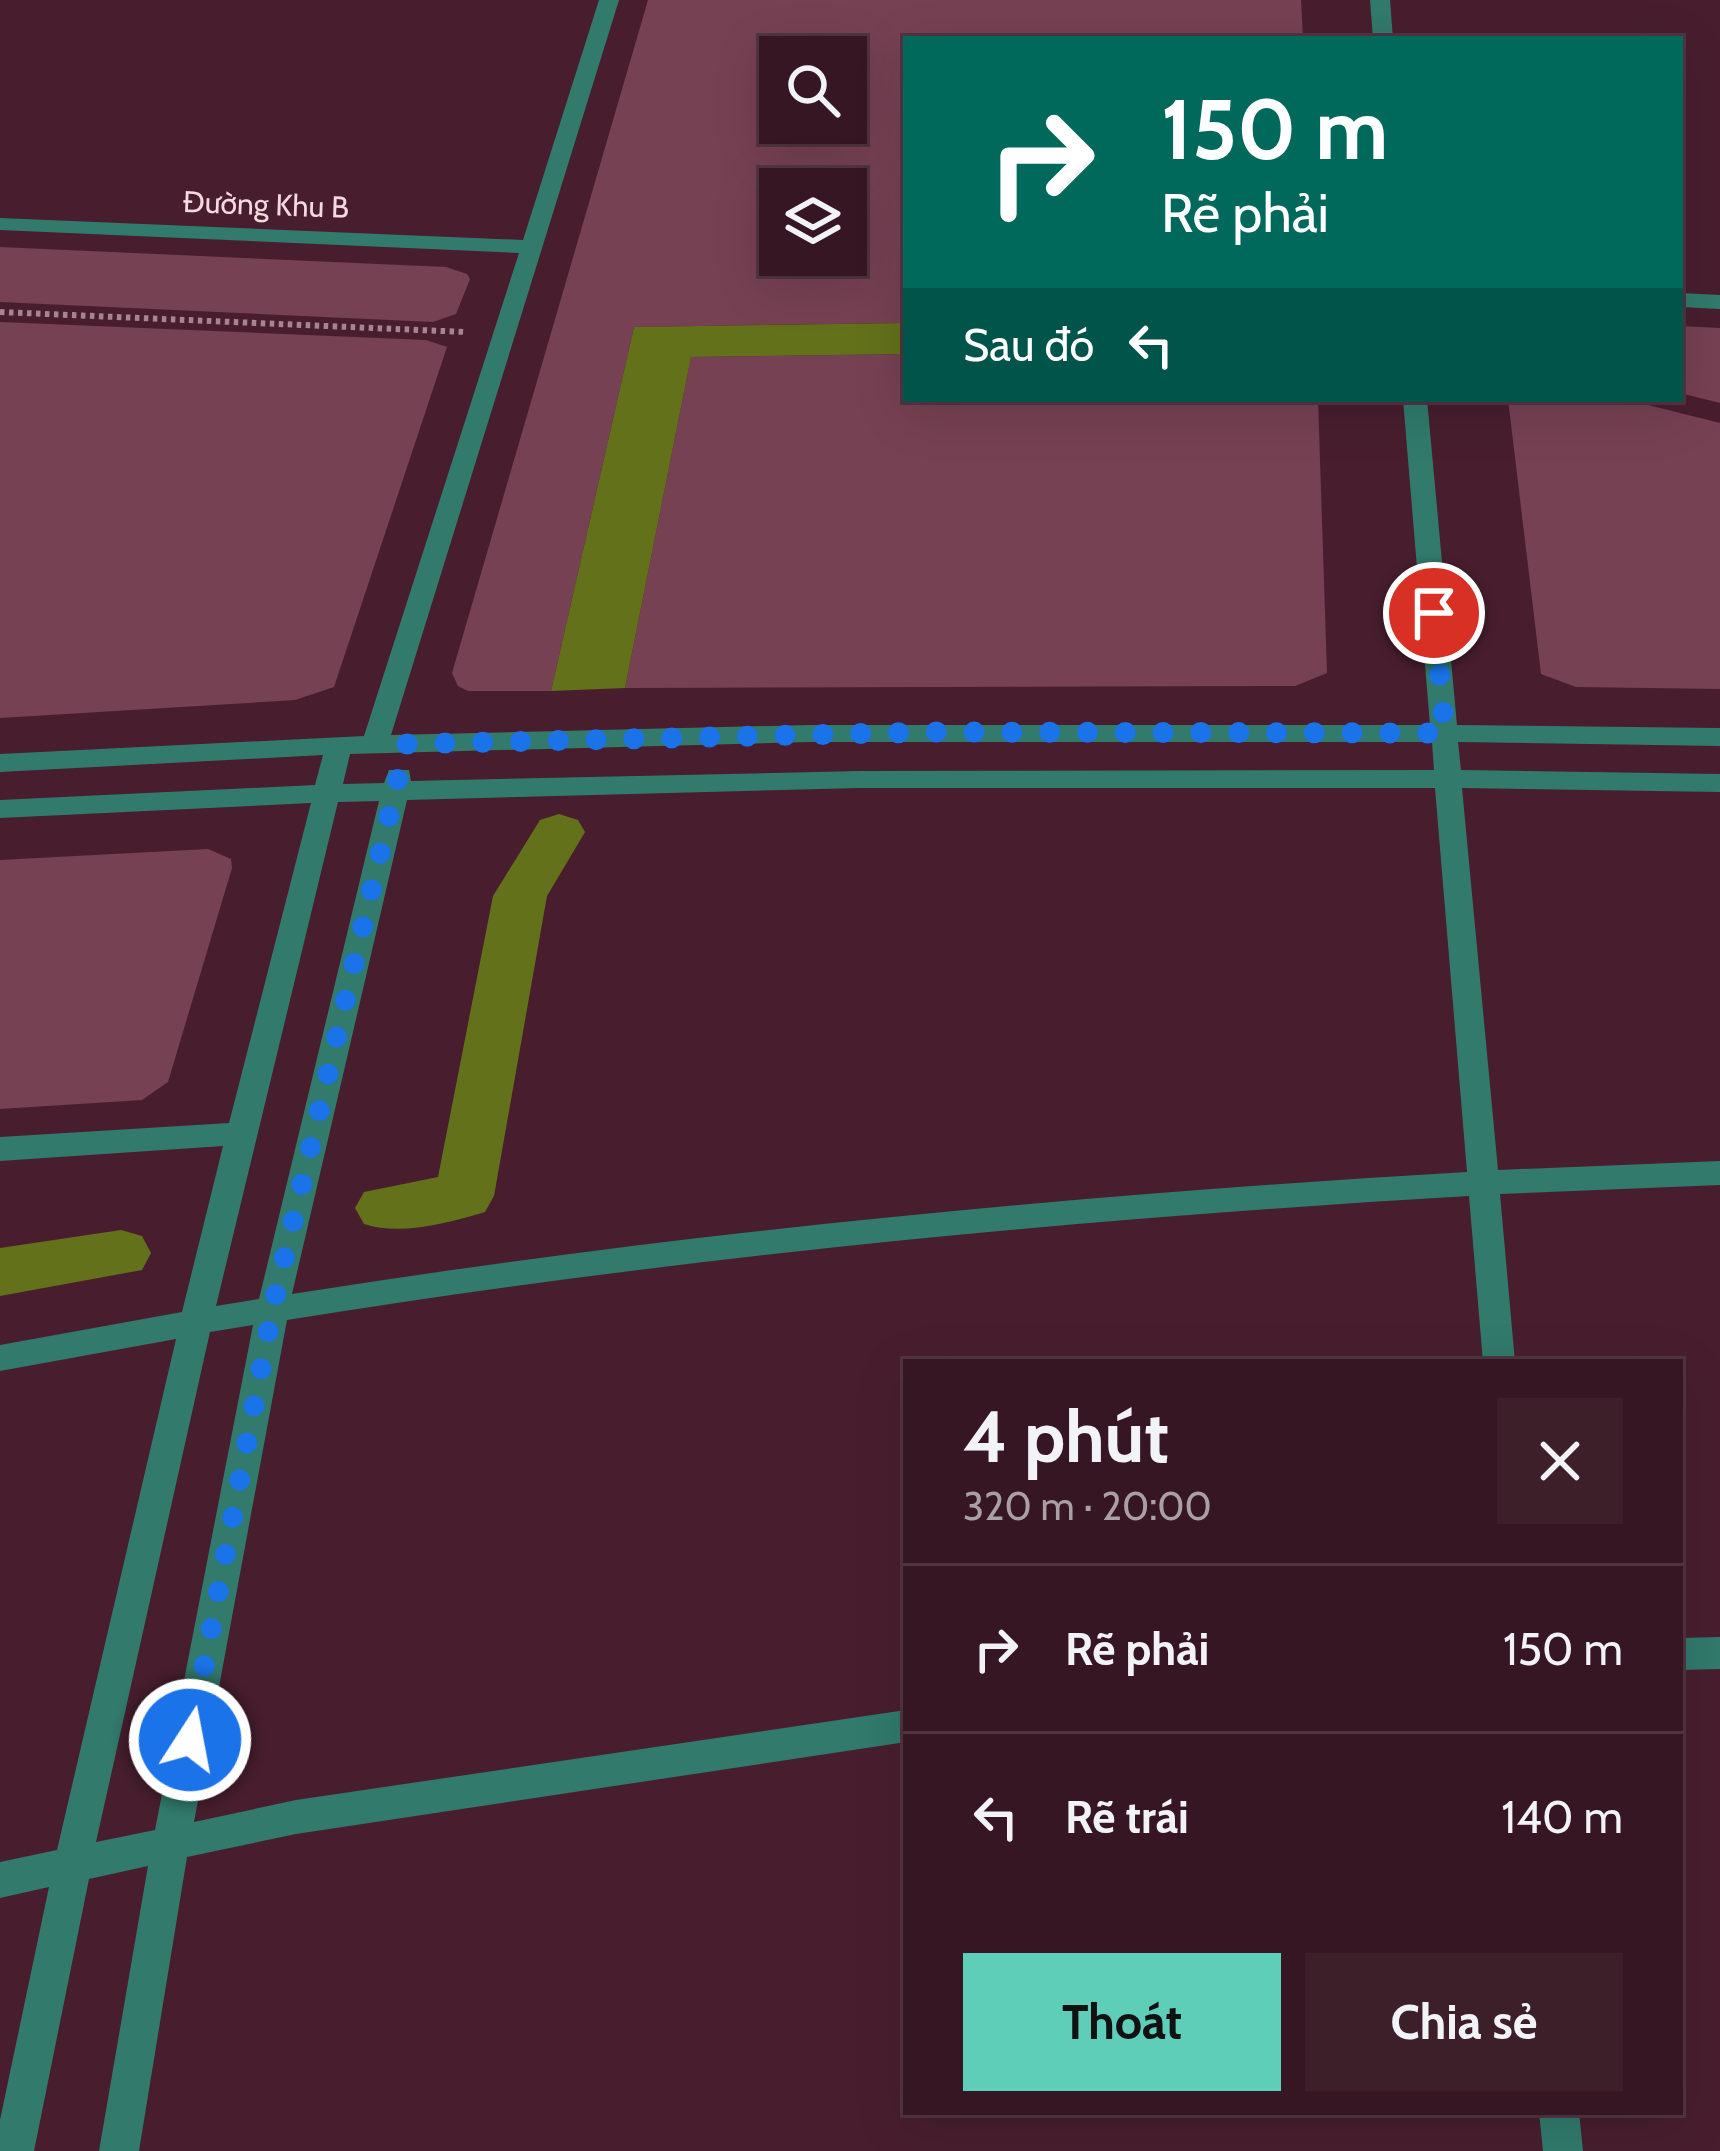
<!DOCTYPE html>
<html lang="vi">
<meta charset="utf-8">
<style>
body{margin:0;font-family:Cabin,sans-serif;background:#3d1f2a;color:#f1f3f6;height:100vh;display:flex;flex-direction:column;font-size:45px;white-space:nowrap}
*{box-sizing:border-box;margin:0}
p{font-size:39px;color:#aa9fa5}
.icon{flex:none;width:66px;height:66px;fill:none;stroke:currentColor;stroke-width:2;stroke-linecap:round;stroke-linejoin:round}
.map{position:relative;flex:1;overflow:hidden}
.panel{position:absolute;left:903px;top:1359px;width:780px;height:756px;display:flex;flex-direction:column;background:#361622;border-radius:0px;box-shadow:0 12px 48px #0002,0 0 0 3px #503540}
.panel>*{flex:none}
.top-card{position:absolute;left:903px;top:36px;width:780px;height:366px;border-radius:0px;box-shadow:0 12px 48px #0002,0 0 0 3px #503540;background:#00695c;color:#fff;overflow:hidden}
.fabs{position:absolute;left:759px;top:36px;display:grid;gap:24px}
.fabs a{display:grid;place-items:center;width:108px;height:108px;border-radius:0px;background:#361622;box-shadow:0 12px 48px #0002,0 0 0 3px #503540;font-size:60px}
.pin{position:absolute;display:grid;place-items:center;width:102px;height:102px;color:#fff;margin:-51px;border:6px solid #fff;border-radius:50%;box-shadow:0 3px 12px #0007}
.me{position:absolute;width:132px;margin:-66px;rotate:11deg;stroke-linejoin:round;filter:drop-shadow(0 0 9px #0008)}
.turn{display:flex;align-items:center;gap:42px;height:252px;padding:0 60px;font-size:54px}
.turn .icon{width:156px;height:156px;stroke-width:2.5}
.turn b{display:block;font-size:84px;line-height:102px}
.then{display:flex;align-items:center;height:114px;padding:0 60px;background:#0003;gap:24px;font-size:45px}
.round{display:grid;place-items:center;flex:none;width:126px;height:126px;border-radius:0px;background:#3d1f2a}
.headline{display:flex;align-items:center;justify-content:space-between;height:204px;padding:0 60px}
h1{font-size:72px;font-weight:700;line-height:90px}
.primary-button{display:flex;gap:24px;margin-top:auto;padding:24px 60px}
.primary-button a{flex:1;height:138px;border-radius:0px;background:#5eceb8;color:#111;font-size:48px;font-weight:700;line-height:138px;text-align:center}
.primary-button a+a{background:#3d1f2a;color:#f1f3f6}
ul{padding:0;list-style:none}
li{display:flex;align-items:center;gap:36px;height:168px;padding:0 60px;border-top:3px solid #503540}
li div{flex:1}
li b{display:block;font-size:45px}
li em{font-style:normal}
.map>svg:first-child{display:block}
.green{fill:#764153;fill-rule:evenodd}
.water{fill:#63711b}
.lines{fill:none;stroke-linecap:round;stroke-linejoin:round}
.canal{fill:#63711b;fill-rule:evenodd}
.path{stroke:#a68490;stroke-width:6;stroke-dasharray:4.5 4.5;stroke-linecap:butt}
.minor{fill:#317a6c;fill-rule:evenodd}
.route{stroke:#1a73e8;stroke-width:21;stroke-dasharray:0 37.8}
.labels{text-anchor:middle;stroke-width:10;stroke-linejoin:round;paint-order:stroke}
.far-street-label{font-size:30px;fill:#f5d9e1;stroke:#481e2e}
</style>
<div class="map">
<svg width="1720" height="2151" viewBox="0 0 1720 2151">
<rect width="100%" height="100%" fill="#481e2e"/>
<g class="green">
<path d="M 648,0 L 1301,0 L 1303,39 L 906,39 L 906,323 L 634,327 L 551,691 L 468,691 L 458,686 L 452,673 ZM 780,57 L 846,57 L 846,123 L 780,123 ZM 780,189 L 846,189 L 846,255 L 780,255 Z"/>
<polygon points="0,247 446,267 467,274 470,279 456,314 433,322 0,302"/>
<polygon points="0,322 426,340 447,347 334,687 295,700 0,718"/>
<polygon points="1680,326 1720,328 1720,403 1680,393"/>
<polygon points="906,354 906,399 1318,399 1327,673 1295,686 625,688 691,357"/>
<polygon points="1508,399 1624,399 1720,423 1720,689 1576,687 1541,674"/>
<polygon points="208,849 231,859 232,868 168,1082 142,1100 0,1109 0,860"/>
</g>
<polygon class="water" points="906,323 906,354 691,357 625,688 551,691 634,327"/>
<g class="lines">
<g class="canal">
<path d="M 559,814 L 578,820 L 585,832 L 547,896 L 494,1196 L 485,1212 C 448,1223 401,1236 364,1224 L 355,1208 L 364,1192 L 438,1177 L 493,896 L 540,820 Z"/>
<polygon points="121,1230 142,1236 151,1253 142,1270 0,1296 0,1248"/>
</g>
<polyline class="path" points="0,312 466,332"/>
<g class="minor">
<path d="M 599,0 L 619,0 L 391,735 L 810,725 L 1430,725 L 1403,399 L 1427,399 L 1457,725 L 1720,728 L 1720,746 L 1458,742 L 1461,770 L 1720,774 L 1720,792 L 1462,788 L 1498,1170 L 1720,1161 L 1720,1185 L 1500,1194 L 1515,1362 L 1483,1362 L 1469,1196 C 1073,1219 679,1257 287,1320 L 194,1822 L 296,1800 L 906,1710 L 906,1742 L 296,1834 L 187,1857 L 139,2151 L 99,2151 L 148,1866 L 89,1879 L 34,2151 L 0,2151 L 0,2120 L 49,1887 L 0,1898 L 0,1862 L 57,1850 L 176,1339 L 0,1371 L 0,1345 L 182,1312 L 223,1146 L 0,1161 L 0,1137 L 229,1123 L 311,803 L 0,818 L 0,800 L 315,785 L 323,755 L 0,772 L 0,754 L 364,736 L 519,253 L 0,230 L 0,218 L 523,240 ZM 810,742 L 1432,742 L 1434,770 L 860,771 L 411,781 L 409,770 L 389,770 L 384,783 L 343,784 L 350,754 ZM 860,788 L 1435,788 L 1467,1172 C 1073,1195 682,1232 292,1294 L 407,800 ZM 379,801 L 259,1299 L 216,1306 L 338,802 ZM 253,1325 L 155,1830 L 96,1842 L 210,1332 Z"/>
<polygon points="1370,0 1390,0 1393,39 1373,39"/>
<polygon points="1680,293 1720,295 1720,309 1680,307"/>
<polygon points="1720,1637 1720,1669 1680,1670 1680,1638"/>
<polygon points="1539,2112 1579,2112 1583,2151 1543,2151"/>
</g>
</g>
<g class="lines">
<polyline class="route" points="190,1740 273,1306 406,744 930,732 1445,733 1434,613"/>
</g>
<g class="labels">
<g class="far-street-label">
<text transform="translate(266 205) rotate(2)" y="10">Đường Khu B</text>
</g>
</g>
</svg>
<div class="fabs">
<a><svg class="icon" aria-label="search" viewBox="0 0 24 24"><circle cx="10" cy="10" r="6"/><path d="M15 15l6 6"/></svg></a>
<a><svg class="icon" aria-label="layers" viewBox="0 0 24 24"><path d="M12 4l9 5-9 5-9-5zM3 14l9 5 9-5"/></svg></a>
</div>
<div class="pin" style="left:1434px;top:613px;background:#d93025"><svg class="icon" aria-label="arrive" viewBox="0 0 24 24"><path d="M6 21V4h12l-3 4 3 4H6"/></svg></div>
<svg class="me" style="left:190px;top:1740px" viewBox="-20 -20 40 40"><circle r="17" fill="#1a73e8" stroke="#fff" stroke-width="3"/><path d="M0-11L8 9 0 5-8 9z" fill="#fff"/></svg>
<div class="top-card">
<div class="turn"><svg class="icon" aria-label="right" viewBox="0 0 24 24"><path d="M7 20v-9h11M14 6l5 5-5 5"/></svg><div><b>150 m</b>Rẽ phải</div></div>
<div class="then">Sau đó<svg class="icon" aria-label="left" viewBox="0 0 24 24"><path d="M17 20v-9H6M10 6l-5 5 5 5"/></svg></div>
</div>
<section class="panel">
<div class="headline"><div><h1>4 phút</h1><p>320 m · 20:00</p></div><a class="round"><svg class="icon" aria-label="close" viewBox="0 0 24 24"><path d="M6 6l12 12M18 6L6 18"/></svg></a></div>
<ul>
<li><svg class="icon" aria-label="right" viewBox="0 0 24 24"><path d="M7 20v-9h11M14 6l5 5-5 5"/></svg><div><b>Rẽ phải</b></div><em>150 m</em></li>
<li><svg class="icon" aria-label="left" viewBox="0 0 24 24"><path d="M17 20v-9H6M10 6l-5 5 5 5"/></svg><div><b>Rẽ trái</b></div><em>140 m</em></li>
</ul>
<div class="primary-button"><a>Thoát</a><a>Chia sẻ</a></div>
</section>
</div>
